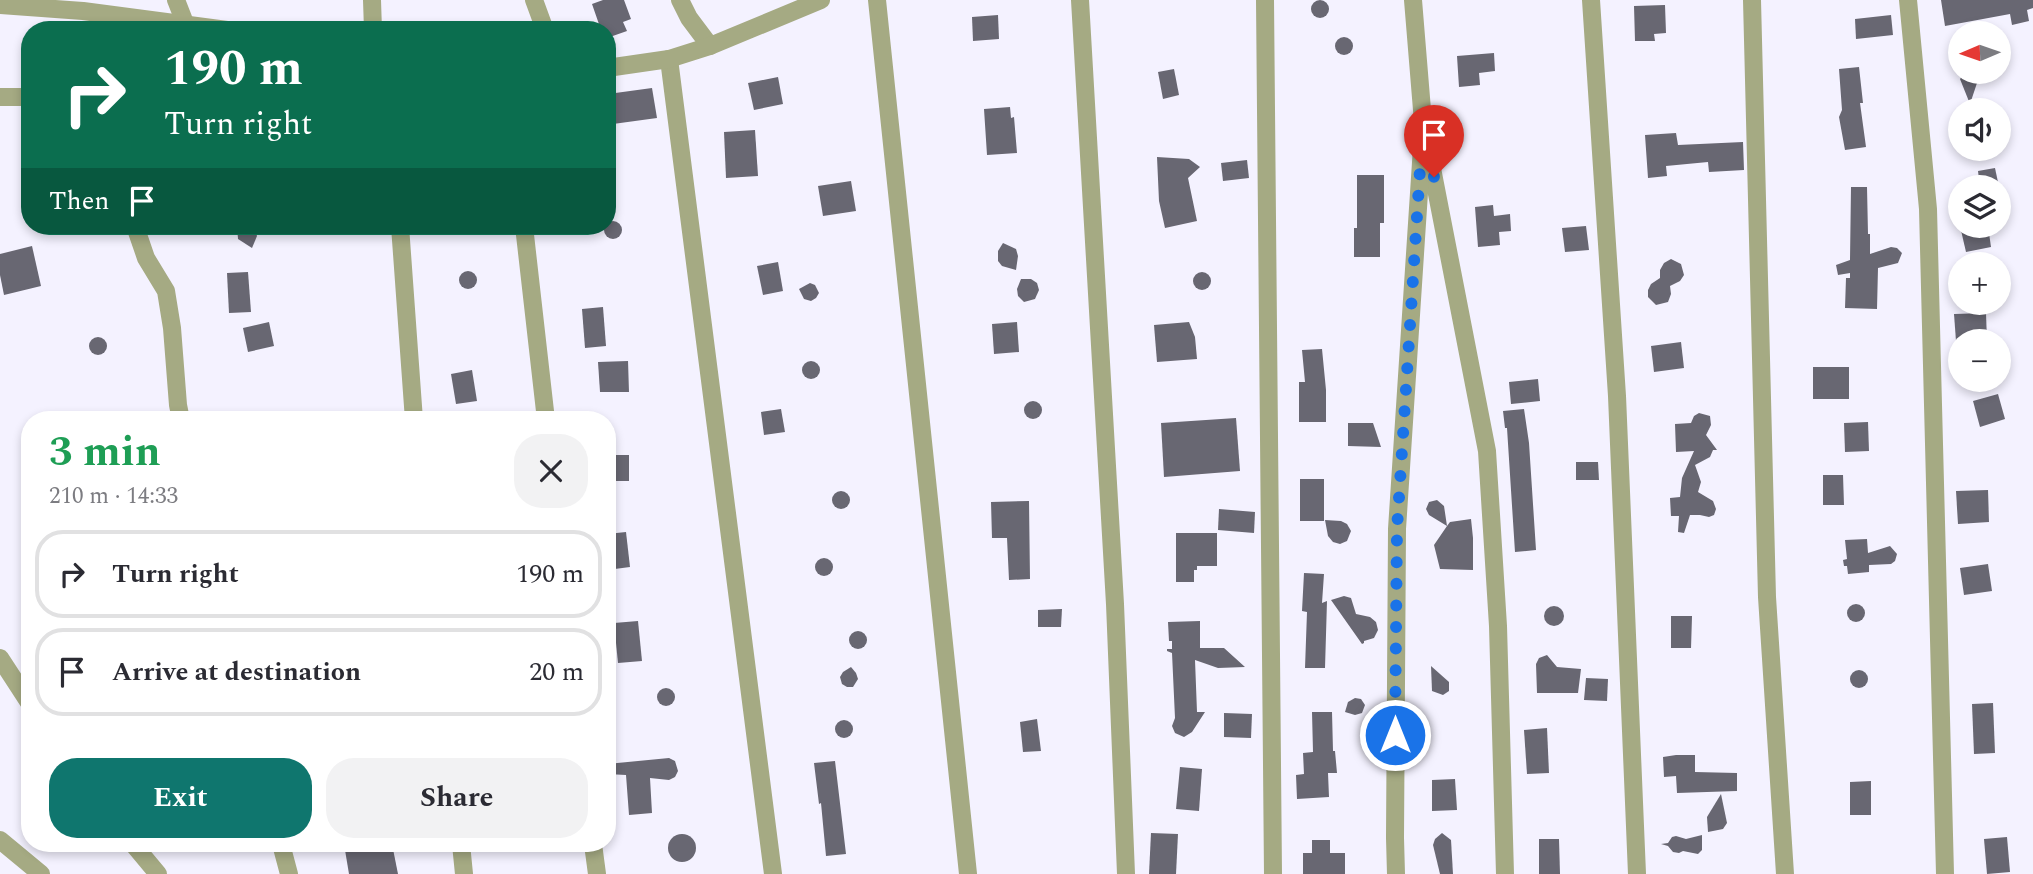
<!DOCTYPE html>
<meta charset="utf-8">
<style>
body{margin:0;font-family:Spectral,serif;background:#f2f2f3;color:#2b2b33;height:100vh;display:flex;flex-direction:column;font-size:26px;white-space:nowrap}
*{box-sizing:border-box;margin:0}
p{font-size:23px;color:#7c7c81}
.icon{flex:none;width:38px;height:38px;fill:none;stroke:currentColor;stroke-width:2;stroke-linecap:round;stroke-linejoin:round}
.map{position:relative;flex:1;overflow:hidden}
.panel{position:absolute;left:21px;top:411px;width:595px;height:441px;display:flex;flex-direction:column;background:#fff;border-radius:28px;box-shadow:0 4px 10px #0003}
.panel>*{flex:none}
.guide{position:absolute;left:21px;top:21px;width:595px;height:214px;border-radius:28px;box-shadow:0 4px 10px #0003;background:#0b6e4f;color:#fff;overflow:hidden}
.needle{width:46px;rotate:268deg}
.buttons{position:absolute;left:1948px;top:21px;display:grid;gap:14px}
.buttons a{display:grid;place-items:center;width:63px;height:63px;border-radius:50%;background:#fff;box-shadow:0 4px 10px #0003;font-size:35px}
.pin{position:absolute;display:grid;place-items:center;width:60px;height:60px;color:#fff;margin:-72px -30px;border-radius:50% 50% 50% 0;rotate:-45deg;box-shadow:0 0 7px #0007}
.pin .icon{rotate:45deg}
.me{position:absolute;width:77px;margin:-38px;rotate:0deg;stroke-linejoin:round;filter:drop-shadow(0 0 5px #0008)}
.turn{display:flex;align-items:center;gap:24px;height:147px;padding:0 28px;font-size:32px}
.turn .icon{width:91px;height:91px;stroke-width:2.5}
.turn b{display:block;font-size:49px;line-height:60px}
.then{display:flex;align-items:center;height:66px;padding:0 28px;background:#0003;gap:14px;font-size:26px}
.round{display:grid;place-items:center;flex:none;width:74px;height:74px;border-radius:28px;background:#f2f2f3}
.headline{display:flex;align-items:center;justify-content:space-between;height:119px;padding:0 28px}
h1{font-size:42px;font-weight:700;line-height:52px;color:#1e9e55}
.action{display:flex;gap:14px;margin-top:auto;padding:14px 28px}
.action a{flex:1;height:80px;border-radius:28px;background:#0f766e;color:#fff;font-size:28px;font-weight:700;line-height:80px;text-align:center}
.action a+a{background:#f2f2f3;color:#2b2b33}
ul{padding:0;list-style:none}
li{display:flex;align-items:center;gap:21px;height:88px;margin:0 14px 10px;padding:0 14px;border:4px solid #e1e1e2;border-radius:28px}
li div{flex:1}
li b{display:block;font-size:26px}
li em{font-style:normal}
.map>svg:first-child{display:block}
.building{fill:#686772}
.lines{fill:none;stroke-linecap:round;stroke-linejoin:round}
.street{stroke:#a5aa83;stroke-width:18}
.route{stroke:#1a73e8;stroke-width:12;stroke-dasharray:0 21.6}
</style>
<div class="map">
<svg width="2033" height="874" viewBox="0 0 2033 874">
<rect width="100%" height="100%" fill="#f4f2ff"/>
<g class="building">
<polygon points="603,0 624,0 631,19 623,22 627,31 607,38 607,30 601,30 592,4"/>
<polygon points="1941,0 2033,0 2033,8 2027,10 2029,21 2012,25 2010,14 1945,26"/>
<circle cx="1320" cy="9" r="9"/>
<polygon points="1665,5 1666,33 1654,34 1655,41 1635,41 1634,6"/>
<polygon points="998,15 999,39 973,41 972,17"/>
<polygon points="1891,15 1893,35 1856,39 1855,19"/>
<circle cx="1344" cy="46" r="9"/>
<polygon points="1494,53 1495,71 1479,73 1480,85 1459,87 1457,56"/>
<polygon points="1859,67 1863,103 1860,103 1866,147 1845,150 1839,117 1842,110 1839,69"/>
<polygon points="1174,69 1179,95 1163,99 1158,72"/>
<polygon points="1970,72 1975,75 1978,80 1970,104 1960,79 1964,74"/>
<polygon points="778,77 783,104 754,110 748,83"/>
<polygon points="652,88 657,118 613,124 608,94"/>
<polygon points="1010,107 1011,118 1014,117 1017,153 987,155 984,109"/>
<polygon points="755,130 758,176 726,178 724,132"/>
<polygon points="1676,133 1678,145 1743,142 1744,170 1709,172 1708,162 1666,166 1667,176 1648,178 1645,135"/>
<polygon points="1157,157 1189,159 1200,167 1188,178 1197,221 1165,228 1159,201"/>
<polygon points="1247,160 1249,178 1223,181 1221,163"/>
<polygon points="1995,168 1999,187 1980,187 1978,171"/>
<polygon points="1357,175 1384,175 1384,223 1380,223 1380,257 1354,257 1354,228 1357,228"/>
<polygon points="851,181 856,211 823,216 818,186"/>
<polygon points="1851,187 1867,187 1868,234 1870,234 1870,254 1891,247 1897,248 1902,253 1898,263 1878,268 1877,309 1845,308 1846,278 1850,278 1850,273 1838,275 1836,265 1850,260"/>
<polygon points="1493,205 1494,216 1510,214 1511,231 1499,232 1500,245 1478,247 1475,207"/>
<circle cx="613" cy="230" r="9"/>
<polygon points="237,226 254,226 257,236 252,248 238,239"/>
<polygon points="1586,226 1589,250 1565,252 1562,228"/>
<polygon points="1960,226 1988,226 1991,247 1966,252"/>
<polygon points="1003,243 1016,249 1018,256 1016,270 1002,266 998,261 998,251"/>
<polygon points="32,246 41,286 4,295 0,275 0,254"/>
<polygon points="1671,259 1681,264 1684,275 1680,281 1670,286 1671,294 1668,302 1656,305 1648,297 1648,290 1651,284 1660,278 1660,270 1664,263"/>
<polygon points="778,262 783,291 763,295 757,266"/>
<circle cx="468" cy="280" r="9"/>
<polygon points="248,272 251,312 229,313 227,273"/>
<circle cx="1202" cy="281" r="9"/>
<polygon points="1021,279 1031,279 1037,283 1039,290 1035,299 1024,302 1018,296 1017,289"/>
<polygon points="810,283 815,285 819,293 816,298 811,301 804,299 799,289"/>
<polygon points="603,307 606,346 585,348 582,309"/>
<polygon points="1986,313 1987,341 1956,341 1954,314"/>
<polygon points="269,322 274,346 248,352 243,328"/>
<polygon points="1017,322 1019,352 994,354 992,324"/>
<polygon points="1189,322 1195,337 1197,359 1157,362 1154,325"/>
<circle cx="98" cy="346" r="9"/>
<polygon points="1681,342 1684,368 1654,372 1651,346"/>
<polygon points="1322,349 1326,390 1326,422 1299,422 1299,382 1305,382 1302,350"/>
<polygon points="628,361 629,392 600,392 598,362"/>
<circle cx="811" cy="370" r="9"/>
<rect x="1813" y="367" width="36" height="32"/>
<polygon points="472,370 477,401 456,404 451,374"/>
<polygon points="1538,379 1540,401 1511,404 1509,382"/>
<polygon points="1998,394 2005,419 1980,427 1973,401"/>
<circle cx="1033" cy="410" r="9"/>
<polygon points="781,409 785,432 764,435 761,412"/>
<polygon points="1524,409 1529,443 1536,550 1515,552 1507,428 1505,428 1503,411"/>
<polygon points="1699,413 1710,416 1711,425 1706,435 1717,450 1713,450 1710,457 1695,465 1701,482 1698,492 1713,501 1716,509 1714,515 1709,517 1700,515 1690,515 1684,533 1678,532 1679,516 1671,516 1670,498 1680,497 1682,478 1694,451 1676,452 1675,424 1691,423 1694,416"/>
<polygon points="1236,418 1240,471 1164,477 1161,423"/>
<polygon points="1868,422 1869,451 1845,452 1844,423"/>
<polygon points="1348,423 1373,423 1381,447 1348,446"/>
<rect x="607" y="455" width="22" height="26"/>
<polygon points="1576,462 1598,462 1599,480 1576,480"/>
<polygon points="1823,475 1843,475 1844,505 1823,505"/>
<rect x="1300" y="479" width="24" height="42"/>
<polygon points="1988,490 1989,522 1958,524 1956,491"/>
<circle cx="841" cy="500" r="9"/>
<polygon points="1437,500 1444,506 1447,526 1450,522 1471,519 1473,538 1473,570 1440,569 1434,545 1447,526 1429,515 1426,509 1429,502"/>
<polygon points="1029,501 1030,579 1009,580 1007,538 992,538 991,502"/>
<polygon points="1219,509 1255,512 1254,533 1218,530"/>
<polygon points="1325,520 1341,521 1347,524 1351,531 1347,541 1340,544 1333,542 1328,536"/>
<polygon points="626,532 630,567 607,570 607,534"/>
<polygon points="1176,533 1217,533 1217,566 1197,566 1197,570 1194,570 1194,582 1176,582"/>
<polygon points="1867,539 1868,553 1890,546 1897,554 1895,561 1891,564 1869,565 1869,572 1848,574 1847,566 1844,566 1843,560 1847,559 1845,540"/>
<circle cx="824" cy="567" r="9"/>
<polygon points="1988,564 1992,591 1964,595 1960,568"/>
<polygon points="1304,573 1324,574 1322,603 1327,601 1325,668 1305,668 1307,612 1302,611"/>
<polygon points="1344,596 1351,598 1356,614 1370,617 1376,622 1378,630 1374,638 1364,641 1364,643 1362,644 1331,600"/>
<circle cx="1856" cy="613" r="9"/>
<circle cx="1554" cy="616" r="10"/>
<polygon points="1062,609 1061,627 1038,627 1038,610"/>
<polygon points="1671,616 1692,616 1691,648 1671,648"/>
<polygon points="638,621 642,661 618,663 614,623"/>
<polygon points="1200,621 1200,648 1224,648 1245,667 1218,668 1195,660 1197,712 1205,712 1192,732 1184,737 1175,733 1172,726 1175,718 1172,653 1167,651 1167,649 1172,649 1172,641 1169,641 1168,622"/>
<circle cx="858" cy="640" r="9"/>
<polygon points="1547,655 1557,667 1581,669 1578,693 1537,693 1536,664 1539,658"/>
<polygon points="1431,666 1449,682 1449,691 1443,695 1432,691"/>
<polygon points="851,667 856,673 858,679 853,687 847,687 842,684 840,677 843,672"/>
<circle cx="1859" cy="679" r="9"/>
<polygon points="1586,678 1608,679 1607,701 1584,700"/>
<circle cx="666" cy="697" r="9"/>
<polygon points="1355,698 1361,699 1365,705 1362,713 1355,715 1345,712 1348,702"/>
<polygon points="1993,703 1995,753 1974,754 1972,704"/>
<polygon points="1312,712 1332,712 1333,751 1335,751 1337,773 1328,773 1329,797 1297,799 1296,775 1304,774 1303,753 1313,752"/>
<polygon points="1224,713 1252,714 1251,738 1224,737"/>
<polygon points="1037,719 1041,751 1023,752 1020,722"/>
<circle cx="844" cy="729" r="9"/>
<polygon points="1547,728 1549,773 1527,774 1524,730"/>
<polygon points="1676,755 1695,755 1695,772 1737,773 1737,791 1677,793 1676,776 1664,777 1663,757"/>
<polygon points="669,758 675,761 678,771 675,777 669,780 650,778 652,813 629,815 626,775 607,774 607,764"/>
<polygon points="835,761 846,854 826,856 821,803 819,804 814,763"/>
<polygon points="1180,767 1202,769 1199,811 1176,809"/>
<polygon points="1455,779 1457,810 1432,811 1432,780"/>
<polygon points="1871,781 1871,815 1850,815 1850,782"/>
<polygon points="1721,794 1727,823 1723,829 1708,832 1707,817"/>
<polygon points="1151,833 1178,834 1176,874 1149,874"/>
<polygon points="1442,833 1451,840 1453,874 1440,874 1433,845 1435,839"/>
<circle cx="682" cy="848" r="14"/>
<polygon points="1702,835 1702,850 1698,854 1683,851 1679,853 1673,852 1668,846 1661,844 1668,843 1672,837 1676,836 1686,839"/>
<polygon points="2007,837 2010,872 1987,874 1984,839"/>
<polygon points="1539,839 1559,839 1560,874 1539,874"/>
<polygon points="1312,840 1330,840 1330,853 1345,853 1345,874 1303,874 1303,853 1312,853"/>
<polygon points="344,844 392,844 398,874 349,874"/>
</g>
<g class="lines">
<g class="street">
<polyline points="176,0 185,23 183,30"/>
<polyline points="372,0 373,30"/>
<polyline points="534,0 545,30"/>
<polyline points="680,0 689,18 710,46"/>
<polyline points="877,0 968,874"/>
<polyline points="1080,0 1115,604 1126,874"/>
<polyline points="1265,0 1273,874"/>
<polyline points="1413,0 1423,122 1487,451 1498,626 1505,874"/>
<polyline points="1591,0 1617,396 1637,874"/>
<polyline points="1752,0 1767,597 1785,874"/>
<polyline points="1908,0 1928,209 1945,874"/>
<polyline points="0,5 83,11 227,30"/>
<polyline points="669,59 773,874"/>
<polyline points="607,68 669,59 710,46 821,0"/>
<polyline points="0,97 23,97 30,94"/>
<polyline points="135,226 146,258 166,291 172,328 178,405 181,420"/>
<polyline points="400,226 414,420"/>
<polyline points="524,226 546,420"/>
<polyline points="0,658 30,704"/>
<polyline points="0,840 41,874"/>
<polyline points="133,844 158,874"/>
<polyline points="281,844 289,874"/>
<polyline points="461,844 464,874"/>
<polyline points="593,844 597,874"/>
<polyline points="1396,874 1395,838 1397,529 1422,147"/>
</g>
</g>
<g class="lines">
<polyline class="route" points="1395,735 1397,529 1423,122 1434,177"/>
</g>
</svg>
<div class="buttons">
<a><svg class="needle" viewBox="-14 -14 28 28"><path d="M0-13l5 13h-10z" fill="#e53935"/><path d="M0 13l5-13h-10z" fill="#7c7c81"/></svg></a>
<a><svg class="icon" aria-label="sound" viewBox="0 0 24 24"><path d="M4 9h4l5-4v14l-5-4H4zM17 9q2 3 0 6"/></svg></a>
<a><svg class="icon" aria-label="layers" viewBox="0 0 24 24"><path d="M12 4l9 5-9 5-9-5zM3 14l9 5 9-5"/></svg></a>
<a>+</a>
<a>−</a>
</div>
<div class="pin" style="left:1434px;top:177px;background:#d93025"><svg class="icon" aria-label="arrive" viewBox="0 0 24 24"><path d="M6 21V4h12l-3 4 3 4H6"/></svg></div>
<svg class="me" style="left:1395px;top:735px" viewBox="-20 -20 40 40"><circle r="17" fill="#1a73e8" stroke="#fff" stroke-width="3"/><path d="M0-11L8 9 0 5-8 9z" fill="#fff"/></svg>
<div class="guide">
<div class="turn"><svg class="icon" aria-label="right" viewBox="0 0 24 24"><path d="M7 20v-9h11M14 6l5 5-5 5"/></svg><div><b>190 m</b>Turn right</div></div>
<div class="then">Then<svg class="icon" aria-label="arrive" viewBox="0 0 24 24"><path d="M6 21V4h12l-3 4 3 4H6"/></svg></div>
</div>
<section class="panel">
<div class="headline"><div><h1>3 min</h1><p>210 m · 14:33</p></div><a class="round"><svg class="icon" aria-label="close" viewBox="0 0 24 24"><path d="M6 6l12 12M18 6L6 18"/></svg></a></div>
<ul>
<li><svg class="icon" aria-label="right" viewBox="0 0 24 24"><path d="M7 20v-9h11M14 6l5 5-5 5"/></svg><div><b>Turn right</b></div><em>190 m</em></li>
<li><svg class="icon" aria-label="arrive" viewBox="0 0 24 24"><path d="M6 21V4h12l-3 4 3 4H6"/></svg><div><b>Arrive at destination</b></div><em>20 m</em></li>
</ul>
<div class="action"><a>Exit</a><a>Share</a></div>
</section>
</div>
